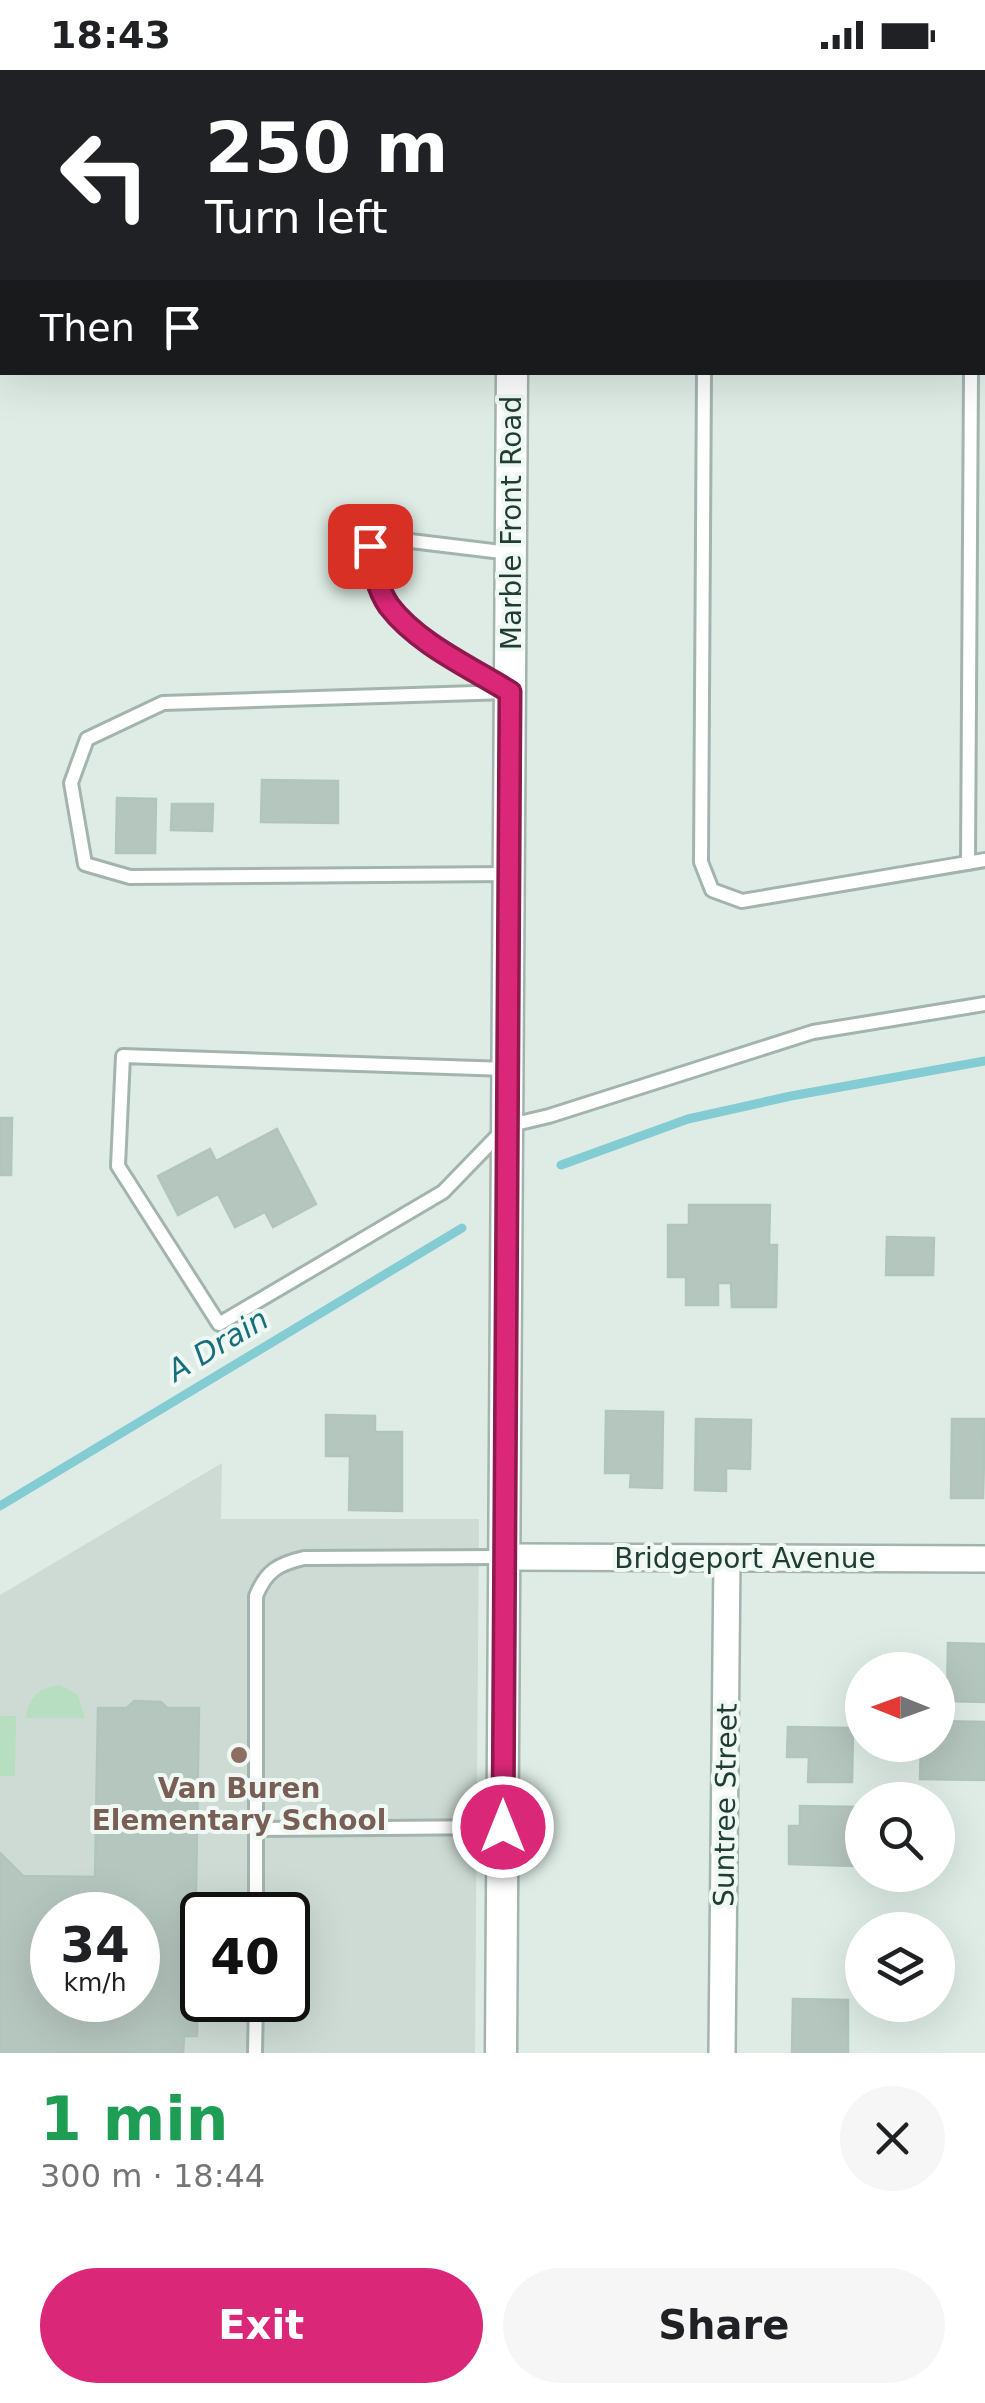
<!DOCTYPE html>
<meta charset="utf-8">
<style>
body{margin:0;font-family:"DejaVu Sans",sans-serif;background:#f6f6f6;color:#202124;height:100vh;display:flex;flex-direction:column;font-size:38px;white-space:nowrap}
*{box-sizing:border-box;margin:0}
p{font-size:32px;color:#757577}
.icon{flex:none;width:55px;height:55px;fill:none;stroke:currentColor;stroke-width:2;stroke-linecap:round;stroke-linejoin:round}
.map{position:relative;height:1983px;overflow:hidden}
.details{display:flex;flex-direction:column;background:#fff;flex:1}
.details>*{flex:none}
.hud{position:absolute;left:0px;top:0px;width:985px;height:305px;box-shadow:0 10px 40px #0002;background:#202124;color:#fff;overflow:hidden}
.needle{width:65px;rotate:271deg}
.controls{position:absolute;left:845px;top:1582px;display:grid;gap:20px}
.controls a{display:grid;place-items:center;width:110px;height:110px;border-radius:50%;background:#fff;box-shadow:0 10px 40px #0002;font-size:50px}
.speed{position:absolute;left:30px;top:1822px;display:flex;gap:20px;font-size:50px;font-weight:700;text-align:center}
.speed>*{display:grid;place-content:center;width:130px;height:130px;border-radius:50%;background:#fff;box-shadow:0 10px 40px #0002;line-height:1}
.speed small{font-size:25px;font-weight:400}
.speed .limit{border:5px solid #111;border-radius:15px;background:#fff;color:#111}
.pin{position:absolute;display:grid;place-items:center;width:85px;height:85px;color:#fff;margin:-42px;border-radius:20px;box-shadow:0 5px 15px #0006}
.me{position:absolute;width:110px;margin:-55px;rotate:0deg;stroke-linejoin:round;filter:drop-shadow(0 0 8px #0008)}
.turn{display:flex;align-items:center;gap:35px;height:210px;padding:0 40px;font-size:45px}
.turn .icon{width:130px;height:130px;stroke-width:2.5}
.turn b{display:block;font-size:70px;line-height:85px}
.then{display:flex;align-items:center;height:95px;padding:0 40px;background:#0003;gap:20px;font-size:38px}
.round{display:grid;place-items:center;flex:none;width:105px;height:105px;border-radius:52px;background:#f6f6f6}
.overview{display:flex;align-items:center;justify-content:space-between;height:170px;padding:0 40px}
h1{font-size:60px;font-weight:700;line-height:75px;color:#1e9e55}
.primary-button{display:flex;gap:20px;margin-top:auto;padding:20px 40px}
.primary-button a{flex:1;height:115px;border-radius:60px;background:#db2777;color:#fff;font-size:40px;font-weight:700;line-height:115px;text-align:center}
.primary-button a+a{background:#f6f6f6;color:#202124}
.status{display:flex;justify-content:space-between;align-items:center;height:70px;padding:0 50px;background:#fff;direction:ltr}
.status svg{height:28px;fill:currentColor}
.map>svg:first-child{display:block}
.built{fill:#cedbd4;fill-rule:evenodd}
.green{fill:#b7dec0}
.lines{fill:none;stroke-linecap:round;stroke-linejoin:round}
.stream{stroke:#83ccd4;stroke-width:9}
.building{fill:#b5c6be;stroke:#b1c5bc;stroke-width:2.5;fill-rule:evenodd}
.service-casing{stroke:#a2b4ad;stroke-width:18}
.minor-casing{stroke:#a2b4ad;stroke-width:30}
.tertiary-casing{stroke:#a2b4ad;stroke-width:35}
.service{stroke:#fff;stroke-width:12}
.minor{stroke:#fff;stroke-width:25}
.tertiary{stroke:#fff;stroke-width:30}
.route-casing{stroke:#8e194d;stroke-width:25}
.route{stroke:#db2777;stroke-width:18}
.education-dot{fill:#8d6e63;stroke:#f0f8f4;stroke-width:4}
.labels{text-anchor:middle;stroke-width:8;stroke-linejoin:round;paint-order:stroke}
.street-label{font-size:28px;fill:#1f3d33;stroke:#f0f8f4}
.education-label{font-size:28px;font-weight:bold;fill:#785e54;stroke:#f0f8f4}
.water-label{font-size:30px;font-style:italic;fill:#166f7c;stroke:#f0f8f4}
</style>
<div class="status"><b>18:43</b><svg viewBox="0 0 49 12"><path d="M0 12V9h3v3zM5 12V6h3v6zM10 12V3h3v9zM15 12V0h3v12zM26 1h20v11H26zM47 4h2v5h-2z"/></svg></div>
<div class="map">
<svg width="985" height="1983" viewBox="0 0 985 1983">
<rect width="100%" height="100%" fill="#dfece6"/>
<path class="built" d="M 222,1393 L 221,1449 L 479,1449 L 475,1983 L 0,1983 L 0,1525 ZM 52,1845 L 138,1845 L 138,1930 L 52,1930 ZM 202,1845 L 288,1845 L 288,1930 L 202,1930 Z"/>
<g class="green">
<path d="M 60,1615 L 78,1625 L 85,1648 L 26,1648 C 28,1628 39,1617 60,1615 Z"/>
<polygon points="0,1646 16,1646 15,1706 0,1706"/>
</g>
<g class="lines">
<g class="stream">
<polyline points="561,1095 688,1049 791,1026 985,991"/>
<polyline points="0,1436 462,1158"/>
</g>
</g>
<g class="building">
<polygon points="262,710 338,711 338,753 261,752"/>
<polygon points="117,728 156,729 155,783 116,783"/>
<polygon points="172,734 213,734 212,761 171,760"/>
<polygon points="0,1048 12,1048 11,1105 0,1105"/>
<polygon points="277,1059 316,1134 273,1157 265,1142 235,1157 218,1124 178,1145 158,1106 210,1079 216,1091"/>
<polygon points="689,1135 770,1135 769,1175 777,1175 776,1237 732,1237 731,1213 718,1213 718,1235 686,1235 686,1207 668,1207 668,1155 689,1155"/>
<polygon points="887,1167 934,1168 933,1205 886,1205"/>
<polygon points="606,1341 663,1342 662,1418 630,1417 631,1403 605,1403"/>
<polygon points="326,1345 375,1346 375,1362 402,1362 402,1441 349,1440 350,1386 326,1386"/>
<polygon points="696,1349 751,1350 750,1399 726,1398 726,1421 695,1420"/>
<polygon points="952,1349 985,1349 983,1428 951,1428"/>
<polygon points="948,1573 985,1574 985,1632 947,1631"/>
<path d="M 134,1631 L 161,1632 L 167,1638 L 199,1638 L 195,1880 L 202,1880 L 202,1918 L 198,1918 L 197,1966 L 184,1966 L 183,1983 L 0,1983 L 0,1783 L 23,1806 L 95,1807 L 98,1638 L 127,1638 ZM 52,1845 L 138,1845 L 138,1930 L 52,1930 Z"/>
<polygon points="938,1651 985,1652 985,1710 920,1709 921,1675 938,1675"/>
<polygon points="788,1657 853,1658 852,1712 808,1712 809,1687 787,1687"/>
<polygon points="800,1736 858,1737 857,1796 789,1794 789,1756 800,1756"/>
<polygon points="793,1929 848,1930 848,1983 792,1983"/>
</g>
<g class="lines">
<g class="service-casing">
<g id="service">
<polyline points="706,2 706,0"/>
<polyline points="973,2 973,0"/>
<polyline points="704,302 701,792 712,820 742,831 985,790"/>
<path d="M 508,620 C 444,581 382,559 370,476 L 378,467 L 510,483"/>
<polyline points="508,622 163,633 87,669 71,713 85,794 130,807 509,804"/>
<polyline points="968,793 971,302"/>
<polyline points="507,999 123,986 118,1096 219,1254 443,1122 507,1056 549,1046 813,962 985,934"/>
<polyline points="257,1759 501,1757"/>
<path d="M 256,1845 L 256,1526 C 266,1501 278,1494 304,1488 L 502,1487"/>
<polyline points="255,1983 256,1930"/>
</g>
</g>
<g class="minor-casing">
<g id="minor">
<polyline points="505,1487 985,1489"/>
<polyline points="722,1983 727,1488"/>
</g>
</g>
<g class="tertiary-casing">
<g id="tertiary">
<polyline points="514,2 514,0"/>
<polyline points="501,1983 512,302"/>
</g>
</g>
<use href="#service" class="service"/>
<use href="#minor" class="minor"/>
<use href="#tertiary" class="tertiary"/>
</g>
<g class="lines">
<g class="route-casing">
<path id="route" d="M 370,476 C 373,496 377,519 389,536 C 418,574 470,597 510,622 L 503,1757"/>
</g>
<use href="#route" class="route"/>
</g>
<circle class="education-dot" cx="239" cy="1685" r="10"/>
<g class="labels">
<g class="street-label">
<text transform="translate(511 453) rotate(-90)" y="10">Marble Front Road</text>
<text x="745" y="1498">Bridgeport Avenue</text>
<text transform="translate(725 1735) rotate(-89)" y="10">Suntree Street</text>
</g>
<g class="education-label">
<text x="239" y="1728">Van Buren<tspan x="239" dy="32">Elementary School</tspan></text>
</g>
<g class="water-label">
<text transform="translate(218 1275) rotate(-31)" y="10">A Drain</text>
</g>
</g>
</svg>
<div class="controls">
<a><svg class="needle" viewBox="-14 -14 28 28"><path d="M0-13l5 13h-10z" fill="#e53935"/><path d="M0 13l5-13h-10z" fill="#757577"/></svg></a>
<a><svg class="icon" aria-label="search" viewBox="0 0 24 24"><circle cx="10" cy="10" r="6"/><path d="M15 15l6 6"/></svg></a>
<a><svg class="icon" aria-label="layers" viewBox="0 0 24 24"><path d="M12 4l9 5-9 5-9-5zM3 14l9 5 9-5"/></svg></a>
</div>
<div class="speed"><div>34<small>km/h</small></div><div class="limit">40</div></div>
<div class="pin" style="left:370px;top:476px;background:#d93025"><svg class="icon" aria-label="arrive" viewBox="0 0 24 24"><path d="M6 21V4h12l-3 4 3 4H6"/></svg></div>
<svg class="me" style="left:503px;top:1757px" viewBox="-20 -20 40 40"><circle r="17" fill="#db2777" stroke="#fff" stroke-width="3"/><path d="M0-11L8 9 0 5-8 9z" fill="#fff"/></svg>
<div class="hud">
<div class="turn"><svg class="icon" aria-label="left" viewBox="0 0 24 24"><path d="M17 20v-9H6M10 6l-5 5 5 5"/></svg><div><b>250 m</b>Turn left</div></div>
<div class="then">Then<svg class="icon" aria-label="arrive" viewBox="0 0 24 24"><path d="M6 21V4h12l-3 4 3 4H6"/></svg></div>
</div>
</div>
<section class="details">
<div class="overview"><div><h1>1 min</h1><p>300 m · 18:44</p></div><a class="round"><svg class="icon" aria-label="close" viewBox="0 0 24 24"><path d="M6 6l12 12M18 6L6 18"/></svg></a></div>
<div class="primary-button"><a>Exit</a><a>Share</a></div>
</section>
